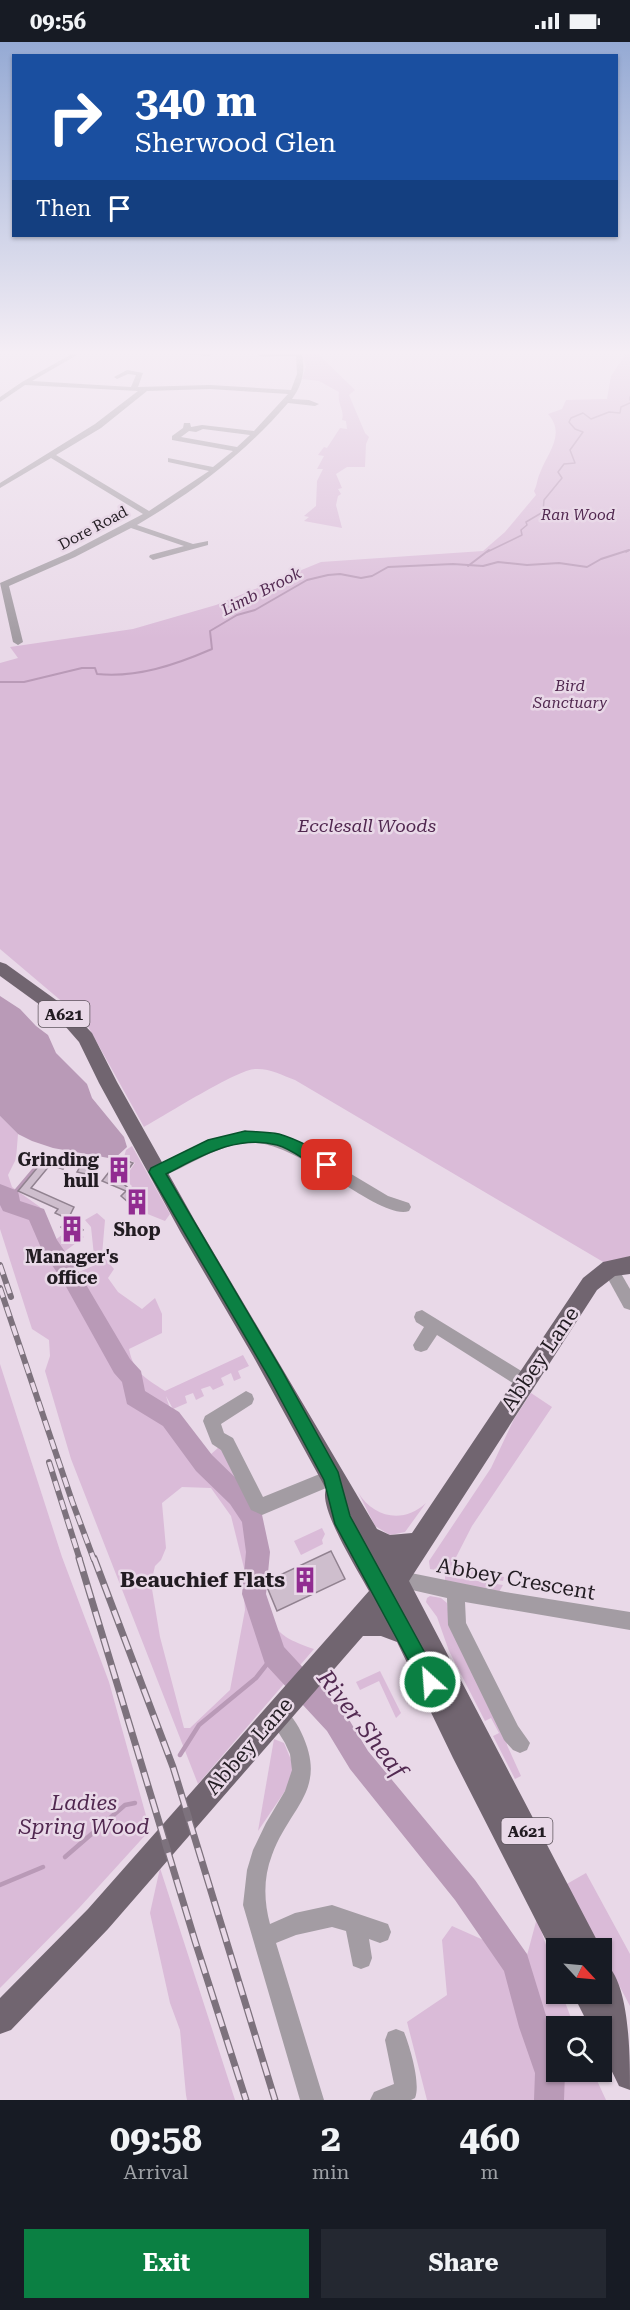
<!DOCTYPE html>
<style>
body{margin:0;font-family:"Roboto Serif",serif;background:#242831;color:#f1f3f6;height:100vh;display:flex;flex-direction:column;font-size:22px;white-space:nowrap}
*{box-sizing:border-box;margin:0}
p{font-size:20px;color:#9ea1a6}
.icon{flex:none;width:33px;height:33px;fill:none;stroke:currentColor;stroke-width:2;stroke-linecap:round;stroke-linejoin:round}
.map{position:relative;height:2058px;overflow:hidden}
.details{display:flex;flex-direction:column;background:#171b24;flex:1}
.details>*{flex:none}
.guide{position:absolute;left:12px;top:12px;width:606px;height:183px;border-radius:0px;box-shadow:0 2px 4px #0004;background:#1a4fa0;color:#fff;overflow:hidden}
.needle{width:39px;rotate:116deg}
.tools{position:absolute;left:546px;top:1896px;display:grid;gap:12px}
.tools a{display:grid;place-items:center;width:66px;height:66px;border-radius:0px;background:#171b24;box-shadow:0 2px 4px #0004;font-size:30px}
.pin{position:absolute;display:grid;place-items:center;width:51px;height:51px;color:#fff;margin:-26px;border-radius:12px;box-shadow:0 3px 9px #0006}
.me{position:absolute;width:66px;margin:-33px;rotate:334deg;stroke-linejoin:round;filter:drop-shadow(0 0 4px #0008)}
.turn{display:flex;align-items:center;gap:21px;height:126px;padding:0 24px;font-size:27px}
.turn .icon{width:78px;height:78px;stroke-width:2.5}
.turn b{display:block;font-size:42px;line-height:51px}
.then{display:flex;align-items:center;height:57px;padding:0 24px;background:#0003;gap:12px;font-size:22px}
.eta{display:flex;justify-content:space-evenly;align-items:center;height:102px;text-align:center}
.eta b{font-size:36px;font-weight:700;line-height:42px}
.primary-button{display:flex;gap:12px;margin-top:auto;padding:12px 24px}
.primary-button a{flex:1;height:69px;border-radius:0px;background:#0b8043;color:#fff;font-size:24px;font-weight:700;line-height:69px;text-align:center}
.primary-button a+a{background:#242831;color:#f1f3f6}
.status{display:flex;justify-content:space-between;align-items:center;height:42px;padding:0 30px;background:#171b24;direction:ltr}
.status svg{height:16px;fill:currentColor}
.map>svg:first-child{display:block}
.green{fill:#dabbd8}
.water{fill:#b99ab7}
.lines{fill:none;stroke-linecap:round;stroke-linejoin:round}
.stream-far3{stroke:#b99ab7;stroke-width:1.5}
.stream-far2{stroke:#b99ab7;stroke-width:2}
.stream-far1{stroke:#b99ab7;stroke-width:4}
.stream{stroke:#b99ab7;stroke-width:4.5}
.river{fill:#b99ab7;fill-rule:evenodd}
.building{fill:#cebecd;stroke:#918290;stroke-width:1.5}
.minor{fill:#a39ca3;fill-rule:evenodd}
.major{fill:#716570;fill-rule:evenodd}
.rail-far1-casing{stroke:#7d727d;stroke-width:6}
.rail-casing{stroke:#7d727d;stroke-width:7}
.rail-far1{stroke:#e9d9e8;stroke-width:4;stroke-dasharray:10;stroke-linecap:butt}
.rail{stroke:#e9d9e8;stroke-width:4.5;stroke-dasharray:14;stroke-linecap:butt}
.route{fill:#0b8043;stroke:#07532c;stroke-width:1.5}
.labels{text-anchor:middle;stroke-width:5;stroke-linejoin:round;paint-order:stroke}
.far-park-label{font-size:15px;font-style:italic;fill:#512850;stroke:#e9d9e8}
.far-street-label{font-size:15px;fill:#221c22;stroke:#e9d9e8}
.far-water-label{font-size:16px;font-style:italic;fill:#532a52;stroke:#e9d9e8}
.shield{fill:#e9d9e8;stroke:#5e555d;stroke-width:1.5}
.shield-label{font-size:16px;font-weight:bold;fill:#221c22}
.park-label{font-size:18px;font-style:italic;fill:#512850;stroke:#e9d9e8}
.poi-label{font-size:18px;font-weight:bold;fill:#221c22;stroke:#e9d9e8}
.near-street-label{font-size:21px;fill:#221c22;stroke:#e9d9e8}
.near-poi-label{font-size:21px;font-weight:bold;fill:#221c22;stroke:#e9d9e8;text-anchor:end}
.near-park-label{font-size:21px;font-style:italic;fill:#512850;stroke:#e9d9e8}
.near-water-label{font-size:24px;font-style:italic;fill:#532a52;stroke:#e9d9e8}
</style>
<div class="status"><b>09:56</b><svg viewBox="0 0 49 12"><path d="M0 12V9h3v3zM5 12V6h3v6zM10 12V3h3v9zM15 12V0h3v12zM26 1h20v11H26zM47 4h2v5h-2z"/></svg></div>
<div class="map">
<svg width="630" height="2058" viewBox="0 0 630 2058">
<rect width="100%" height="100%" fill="#e9d9e8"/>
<g class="green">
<path d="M 302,309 L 315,309 L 355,348 L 349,353 L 365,391 L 369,395 L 366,402 L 365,425 L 347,425 L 336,432 L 342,446 L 338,447 L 341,452 L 338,454 L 336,463 L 342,486 L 304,479 L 309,475 L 304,474 L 316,464 L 317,439 L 323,427 L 317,427 L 324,414 L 318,413 L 324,405 L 327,406 L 340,386 L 347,387 L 346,379 L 342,378 C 345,368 337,363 339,350 L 319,339 L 302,337 L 306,325 Z"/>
<path d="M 628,309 L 630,309 L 630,1214 L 605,1221 L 295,1038 C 282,1033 269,1026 255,1027 C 238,1027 164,1074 144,1085 L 85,979 L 0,907 L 0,621 L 18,616 L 10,605 L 133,587 L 216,563 L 321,520 L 483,509 L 505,490 L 536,453 L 534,449 C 537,444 537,437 540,431 C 548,410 566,392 548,372 L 562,367 L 566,358 L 607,357 L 611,334 Z"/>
<path d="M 0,1074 L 18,1092 L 16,1117 L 8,1133 L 12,1145 L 40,1165 L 48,1200 L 70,1234 L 95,1223 L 91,1185 L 85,1178 L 97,1171 L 105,1178 L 102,1213 L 114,1227 L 108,1236 L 118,1250 L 142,1267 L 155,1256 L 162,1272 L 162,1291 L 129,1307 C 134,1332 146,1336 165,1349 L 243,1313 L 249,1324 L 238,1329 L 241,1336 L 234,1339 L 231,1331 L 221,1336 L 224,1343 L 213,1348 L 210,1344 L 201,1347 L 204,1354 L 196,1358 L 193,1351 L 185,1354 L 187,1361 L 173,1367 L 166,1354 C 172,1377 191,1401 210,1413 L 219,1405 L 227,1413 C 243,1445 280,1498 259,1534 L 247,1538 L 231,1474 L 211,1446 L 182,1445 L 162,1461 L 166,1506 L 161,1518 L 155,1524 L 151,1541 L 160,1595 L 184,1686 L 190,1686 L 230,1648 L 245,1568 L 244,1554 L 263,1544 C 272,1586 273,1593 314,1607 L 198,1742 L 71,1417 L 45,1329 L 50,1314 L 49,1298 L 32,1287 L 0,1187 Z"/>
<polygon points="132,1104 170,1172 165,1179 145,1171 144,1166 148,1162 138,1154 144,1149 139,1145 133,1149 130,1147 132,1144 124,1137 135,1121 124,1115 126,1108"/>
<polygon points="66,1190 72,1196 79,1191 84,1195 60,1213 51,1201"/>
<polygon points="0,1322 62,1515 109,1640 150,1788 79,1866 0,1946"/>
<polygon points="531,1351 552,1365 472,1484 451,1525 504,1535 503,1539 430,1527 429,1519 491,1426 514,1377"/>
<path d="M 358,1450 C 373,1476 404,1482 426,1461 L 405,1490 L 390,1493 L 375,1484 Z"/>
<polygon points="322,1486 325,1492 322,1498 323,1502 301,1513 294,1499"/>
<polygon points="445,1534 503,1543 499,1550 445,1541"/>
<polygon points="430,1554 441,1556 447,1561 449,1574 506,1695 507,1703 521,1734 515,1737 493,1694 499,1691 491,1676 485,1679 449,1609 437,1575 426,1560 427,1556"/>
<polygon points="380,1629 401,1671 396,1676 379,1639 360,1648 356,1640"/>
<polygon points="274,1697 284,1701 294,1725 289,1743 258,1789"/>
<polygon points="160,1826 235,2058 187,2058 186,2053 180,1988 170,1961 150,1871"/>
<polygon points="586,1831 630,1912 630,1964 602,1911 602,1906 599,1906 565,1843"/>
<polygon points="537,1876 556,1933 556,1952 562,1952 574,1984 556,1984 556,2030 593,2030 606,2058 427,2058 407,1980 447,1953 442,1898 452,1884 526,1917"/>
</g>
<polygon class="water" points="0,954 20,967 36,984 48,993 56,1011 87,1042 92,1056 124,1095 127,1105 114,1117 53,1106 32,1099 18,1092 0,1074"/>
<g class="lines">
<g class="stream-far3">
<polyline points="630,355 630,358"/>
<polyline points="487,510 522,493 521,488 527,483 526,480 543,470 544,458 562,436 558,430 564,422 575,421 570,408 583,390 575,387 569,380 571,376 583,371 591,377 609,370 620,371 621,365 630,361"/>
<polyline points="626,510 630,508"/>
</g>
<g class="stream-far2">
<polyline points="468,524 489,508"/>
<path d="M 0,640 L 24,640 L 82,626 L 95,626 L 97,632 C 137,636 175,623 212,607 L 210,589 L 237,573 L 255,568 L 307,538 L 328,533 L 340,532 L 361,536 L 372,534 L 388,525 L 453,522 L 483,524 L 498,520 L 527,523 L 559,521 L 587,525 L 601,517 L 629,508"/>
</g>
<polyline class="stream-far1" points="11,1155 43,1117"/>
<g class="stream">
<polyline points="180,1713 199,1683 256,1636 274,1613"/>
<polyline points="65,1815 125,1763 135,1761"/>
<polyline points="0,1843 43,1825"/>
</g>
<polygon class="river" points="0,1142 18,1149 20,1159 44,1167 57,1198 78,1229 130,1317 141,1329 145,1349 179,1370 212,1413 246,1446 261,1468 270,1510 266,1552 284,1605 345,1671 368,1709 475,1838 527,1912 556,2006 556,2030 565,2031 564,2058 534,2058 535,2031 519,1985 504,1929 455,1858 350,1727 327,1689 265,1622 242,1552 246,1510 242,1480 230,1462 196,1429 163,1384 127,1362 122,1340 114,1331 64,1241 42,1208 29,1178 3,1169 0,1163"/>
</g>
<g class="building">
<polygon points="47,1114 67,1119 63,1127 50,1123 31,1146 74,1165 68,1177 55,1171 58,1167 18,1149"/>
<polygon points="85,1116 97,1119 90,1133 77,1130"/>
<polygon points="120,1116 133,1121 120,1139 144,1159 135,1166 121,1154 126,1149 102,1139"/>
<polygon points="72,1177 83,1188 72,1196 61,1185"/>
<polygon points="331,1509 345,1537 277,1569 265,1540"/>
</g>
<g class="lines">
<g class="minor">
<path d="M 77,309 L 84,309 L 32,339 L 131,345 L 136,333 L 128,332 L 117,337 L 114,335 L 127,328 L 143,331 L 138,345 L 210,343 L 291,348 L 297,332 L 296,314 L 262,315 L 259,313 L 301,309 C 306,327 303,342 292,357 L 309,358 L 319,362 L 315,364 L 288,361 C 245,411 195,449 137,483 L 193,502 L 208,499 L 208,503 L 153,518 L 149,515 L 150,513 L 184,504 L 131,486 L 75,515 L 9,544 L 23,600 L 18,603 L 13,600 L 0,541 L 69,511 L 143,472 L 51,416 L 0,446 L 0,441 L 95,382 L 138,349 L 25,343 L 0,360 L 0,355 L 22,340 ZM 210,347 L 288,352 L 254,389 L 202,383 L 191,385 L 190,381 L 184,381 L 183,386 L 172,394 L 172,398 L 233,409 L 213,425 L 168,416 L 168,420 L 209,429 L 149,469 L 56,413 L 101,386 L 147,349 ZM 203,387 L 250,393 L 237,405 L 181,395 L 189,389 L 196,390 Z"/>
<polygon points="168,309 193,309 213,312 210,314 171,311"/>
<path d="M 255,1090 L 275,1093 L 301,1102 L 388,1154 L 409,1161 L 411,1165 L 409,1169 C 381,1179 302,1103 256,1101 C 220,1099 190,1125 157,1136 L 152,1134 L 150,1130 L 152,1126 C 186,1110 218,1093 255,1090 Z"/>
<polygon points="610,1220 615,1221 630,1247 630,1268 624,1266 602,1226 605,1221"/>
<polygon points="422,1268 531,1335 533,1340 531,1345 525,1347 519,1345 437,1293 427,1308 421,1310 415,1308 413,1303 424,1285 416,1280 414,1275 416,1270"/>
<polygon points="246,1349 252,1352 254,1357 252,1362 221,1382 224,1391 233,1396 263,1455 332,1427 338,1429 341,1435 338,1441 262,1473 251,1468 221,1408 212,1402 203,1379 205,1374"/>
<polygon points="396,1528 505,1550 630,1570 630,1588 465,1560 466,1581 518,1684 530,1701 527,1708 520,1711 513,1708 504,1698 448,1583 447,1556 390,1543 387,1537 390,1531"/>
<path d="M 277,1662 C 287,1667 296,1679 301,1690 C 329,1748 290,1764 272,1813 C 263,1836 264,1860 270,1882 L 295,1871 L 332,1863 L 388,1882 L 391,1890 L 388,1898 L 380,1901 L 369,1897 L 372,1916 L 369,1924 L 361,1927 L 353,1924 L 346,1889 L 332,1885 L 296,1893 L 276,1901 L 324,2058 L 300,2058 L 243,1863 L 247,1828 L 253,1808 L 266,1781 L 285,1749 L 292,1728 L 290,1712 L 285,1701 L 267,1672 L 270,1665 Z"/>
<path d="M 396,1987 L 404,1990 C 410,2005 421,2042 415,2056 L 411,2058 L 370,2058 L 374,2050 L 394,2042 L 385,1998 L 388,1990 Z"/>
</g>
<g class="major">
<path d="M 0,920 L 6,922 L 70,968 L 92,991 L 117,1040 L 195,1179 L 377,1487 L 390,1493 L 412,1491 L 583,1236 L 603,1220 L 630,1214 L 630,1232 L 615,1234 L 597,1248 L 409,1539 L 601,1906 L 556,1906 L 556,1917 L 555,1916 L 453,1716 L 397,1600 L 381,1594 L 363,1594 L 108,1887 L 11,1988 L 0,1992 L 0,1956 L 88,1867 L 369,1549 C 359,1530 318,1466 326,1447 L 253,1314 L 181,1191 L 99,1041 L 79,1000 L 58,976 L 0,934 Z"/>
<path d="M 602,1919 C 630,1935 630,2013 630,2048 L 619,2044 L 602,2009 L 602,1984 L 589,1984 L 573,1952 L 602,1952 Z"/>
</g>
<g class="rail-far1-casing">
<g id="rail-far1">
<polyline points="0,1223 11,1255"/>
<polyline points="0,1246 72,1459 94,1518"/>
<polyline points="49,1420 80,1518"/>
</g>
</g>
<g class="rail-casing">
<g id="rail">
<polyline points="79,1516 195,1899 246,2058"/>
<polyline points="94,1516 173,1725 275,2058"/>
</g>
</g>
<use href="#rail-far1" class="rail-far1"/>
<use href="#rail" class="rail"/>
</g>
<linearGradient id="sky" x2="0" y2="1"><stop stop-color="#95aad4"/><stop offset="0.52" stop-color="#f5eef5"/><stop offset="1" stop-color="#f5eef5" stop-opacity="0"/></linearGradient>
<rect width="630" height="597" fill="url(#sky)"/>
<path class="route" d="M 245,1089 C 256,1090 268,1090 279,1092 C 293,1096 327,1111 334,1123 L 332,1127 L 327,1129 C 309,1123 295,1108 277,1103 C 236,1092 200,1115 166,1132 L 281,1327 L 338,1430 L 350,1474 L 437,1633 L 440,1640 L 437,1647 L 430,1650 L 424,1647 L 335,1482 L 324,1438 L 270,1337 L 149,1130 L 151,1126 L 208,1098 Z"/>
<defs>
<g id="building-bare" transform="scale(2.07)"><path d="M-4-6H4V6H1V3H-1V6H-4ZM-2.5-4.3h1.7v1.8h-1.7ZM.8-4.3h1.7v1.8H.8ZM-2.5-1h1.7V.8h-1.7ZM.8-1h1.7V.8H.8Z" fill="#912c91" stroke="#e9d9e8" stroke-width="2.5" paint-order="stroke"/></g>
</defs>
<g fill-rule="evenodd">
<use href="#building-bare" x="119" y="1128"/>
<use href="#building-bare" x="137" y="1160"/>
<use href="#building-bare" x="72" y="1187"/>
<use href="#building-bare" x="305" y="1538"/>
</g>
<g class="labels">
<g class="far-park-label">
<text x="578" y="478">Ran Wood</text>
<text x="570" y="649">Bird<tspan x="570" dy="17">Sanctuary</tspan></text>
</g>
<g class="far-street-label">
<text transform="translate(93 486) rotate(-28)" y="5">Dore Road</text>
</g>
<g class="far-water-label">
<text transform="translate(261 549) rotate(-27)" y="6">Limb Brook</text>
</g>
<g class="shield">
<rect x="38.5" y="959" width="51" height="26" rx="4.5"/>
<rect x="501.5" y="1776" width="51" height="26" rx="4.5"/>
</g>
<g class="shield-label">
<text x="64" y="978">A621</text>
<text x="527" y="1795">A621</text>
</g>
<g class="park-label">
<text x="367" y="790">Ecclesall Woods</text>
</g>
<g class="poi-label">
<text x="99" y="1124" text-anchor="end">Grinding<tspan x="99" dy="21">hull</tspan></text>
<text x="137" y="1194">Shop</text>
<text x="72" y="1221">Manager's<tspan x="72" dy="21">office</tspan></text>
</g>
<g class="near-street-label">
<text transform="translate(540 1317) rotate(-56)" y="7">Abbey Lane</text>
<text transform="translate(516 1537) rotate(10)" y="7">Abbey Crescent</text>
<text transform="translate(249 1704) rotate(-49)" y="7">Abbey Lane</text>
</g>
<g class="near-poi-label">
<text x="285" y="1545">Beauchief Flats</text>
</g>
<g class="near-park-label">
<text x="84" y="1768">Ladies<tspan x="84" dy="24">Spring Wood</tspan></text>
</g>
<g class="near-water-label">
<text transform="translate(362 1682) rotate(52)" y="8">River Sheaf</text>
</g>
</g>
</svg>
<div class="tools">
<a><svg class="needle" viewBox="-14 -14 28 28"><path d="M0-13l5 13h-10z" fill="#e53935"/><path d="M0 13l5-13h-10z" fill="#9ea1a6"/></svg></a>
<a><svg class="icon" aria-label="search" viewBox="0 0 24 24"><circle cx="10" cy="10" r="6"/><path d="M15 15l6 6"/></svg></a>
</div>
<div class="pin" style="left:327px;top:1123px;background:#d93025"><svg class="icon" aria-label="arrive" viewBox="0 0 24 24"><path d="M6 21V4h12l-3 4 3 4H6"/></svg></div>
<svg class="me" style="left:430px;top:1640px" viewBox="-20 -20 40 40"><circle r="17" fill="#0b8043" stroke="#fff" stroke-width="3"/><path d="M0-11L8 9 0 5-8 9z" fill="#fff"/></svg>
<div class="guide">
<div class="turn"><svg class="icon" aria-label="right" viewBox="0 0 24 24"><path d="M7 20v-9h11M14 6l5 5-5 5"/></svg><div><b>340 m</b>Sherwood Glen</div></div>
<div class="then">Then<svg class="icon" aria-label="arrive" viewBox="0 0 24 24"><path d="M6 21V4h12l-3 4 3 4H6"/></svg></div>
</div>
</div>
<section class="details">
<div class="eta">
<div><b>09:58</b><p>Arrival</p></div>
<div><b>2</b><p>min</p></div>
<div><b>460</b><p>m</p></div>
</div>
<div class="primary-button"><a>Exit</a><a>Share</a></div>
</section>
